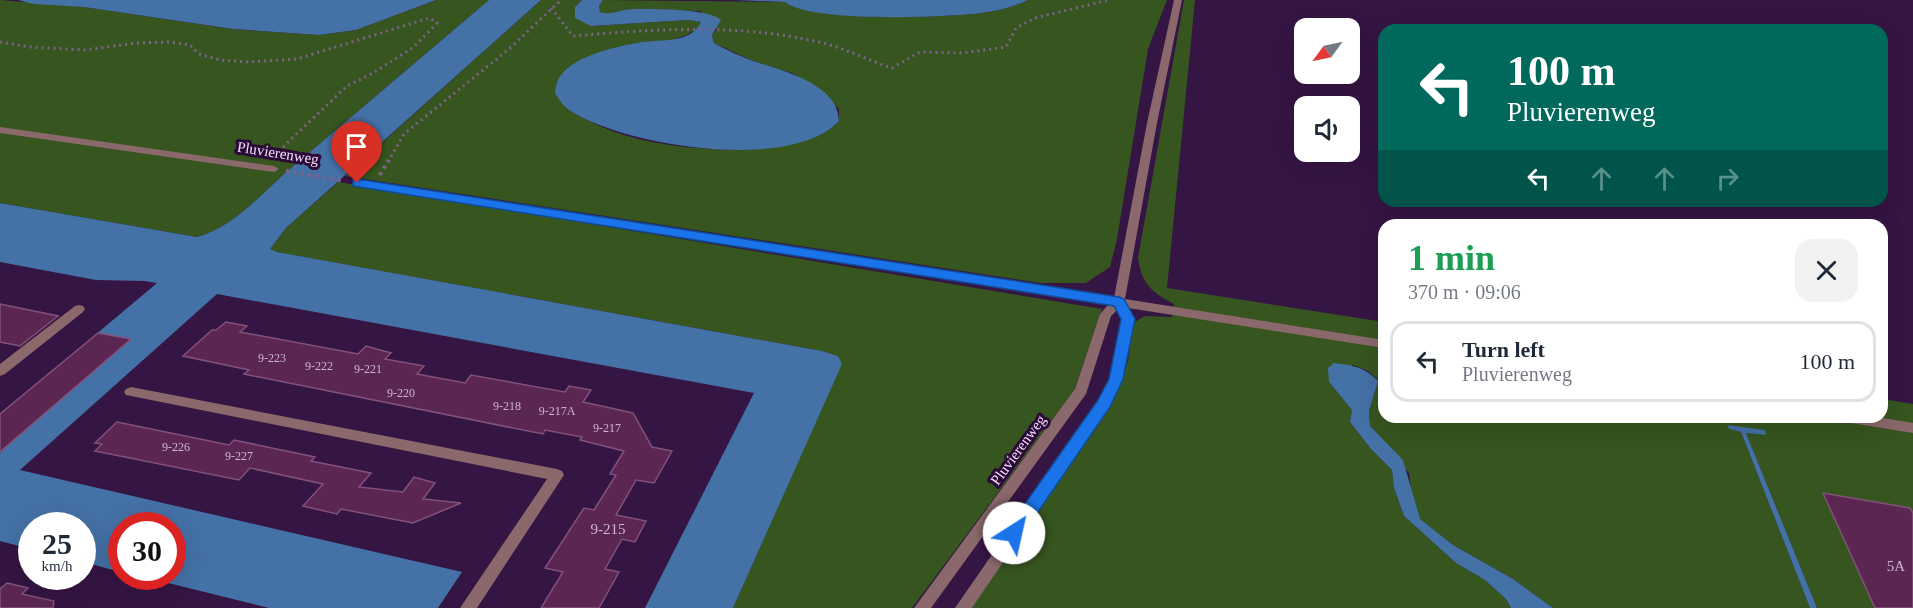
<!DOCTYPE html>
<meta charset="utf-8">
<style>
body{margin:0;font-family:"Times New Roman",serif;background:#f2f2f3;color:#1f2937;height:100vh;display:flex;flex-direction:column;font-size:22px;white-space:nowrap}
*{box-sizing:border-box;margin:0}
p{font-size:20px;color:#747a83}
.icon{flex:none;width:33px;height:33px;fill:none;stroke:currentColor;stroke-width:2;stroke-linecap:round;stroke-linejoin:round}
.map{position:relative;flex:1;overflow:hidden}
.details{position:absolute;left:1378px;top:219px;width:510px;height:204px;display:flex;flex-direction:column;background:#fff;border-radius:18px;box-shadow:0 6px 24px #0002}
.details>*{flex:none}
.guide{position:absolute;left:1378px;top:24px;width:510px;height:183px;border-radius:18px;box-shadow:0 6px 24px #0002;background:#00695c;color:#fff;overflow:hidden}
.needle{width:39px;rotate:237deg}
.controls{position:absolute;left:1294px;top:18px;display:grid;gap:12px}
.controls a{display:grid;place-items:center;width:66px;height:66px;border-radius:12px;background:#fff;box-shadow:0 6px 24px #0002;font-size:30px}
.speed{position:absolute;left:18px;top:512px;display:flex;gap:12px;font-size:30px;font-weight:700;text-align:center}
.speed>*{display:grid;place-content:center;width:78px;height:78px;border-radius:50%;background:#fff;box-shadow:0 6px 24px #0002;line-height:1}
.speed small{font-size:15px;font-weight:400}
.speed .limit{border:9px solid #d22;background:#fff;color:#111}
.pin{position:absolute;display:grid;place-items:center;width:51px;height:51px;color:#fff;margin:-62px -26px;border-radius:50% 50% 50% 0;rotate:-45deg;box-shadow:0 0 6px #0007}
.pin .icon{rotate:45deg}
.me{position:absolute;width:66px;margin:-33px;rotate:35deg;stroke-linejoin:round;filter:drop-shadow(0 0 4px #0008)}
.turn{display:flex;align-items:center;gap:21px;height:126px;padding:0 30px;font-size:27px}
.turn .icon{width:78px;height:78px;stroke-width:2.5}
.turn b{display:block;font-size:42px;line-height:51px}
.lanes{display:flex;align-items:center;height:57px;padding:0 30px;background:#0003;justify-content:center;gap:30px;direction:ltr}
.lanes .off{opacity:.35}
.round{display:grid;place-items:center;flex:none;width:63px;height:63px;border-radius:18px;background:#f2f2f3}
.head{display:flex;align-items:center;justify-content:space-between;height:102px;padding:0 30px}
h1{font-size:36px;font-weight:700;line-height:45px;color:#1e9e55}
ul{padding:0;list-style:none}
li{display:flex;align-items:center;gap:18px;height:81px;margin:0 12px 9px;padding:0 18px;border:3px solid #e0e1e3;border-radius:18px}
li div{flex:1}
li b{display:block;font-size:22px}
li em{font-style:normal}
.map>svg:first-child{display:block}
.green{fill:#36551f}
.water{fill:#4471a6}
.building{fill:#5b2752;stroke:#83517a;stroke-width:1.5}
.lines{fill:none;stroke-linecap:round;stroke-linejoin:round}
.path-far1{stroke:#7d628a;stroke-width:3;stroke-dasharray:2 4;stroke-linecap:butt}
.path{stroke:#7d628a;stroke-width:4;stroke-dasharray:3 4.5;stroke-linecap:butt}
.street{fill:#8a686b;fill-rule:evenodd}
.route{fill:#1a73e8;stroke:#114b97;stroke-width:1.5}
.labels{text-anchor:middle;stroke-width:6;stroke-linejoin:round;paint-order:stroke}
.number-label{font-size:12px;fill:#ceb2d4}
.street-label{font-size:15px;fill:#f4e1ff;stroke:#2b0a38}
.near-number-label{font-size:15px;fill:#ceb2d4}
</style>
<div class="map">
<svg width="1913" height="608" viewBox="0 0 1913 608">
<rect width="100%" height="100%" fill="#351543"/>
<g class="green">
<path d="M 0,0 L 84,7 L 232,29 L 319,35 L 356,30 L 436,0 L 489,0 L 284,174 C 259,197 231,228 197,237 L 0,203 Z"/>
<path d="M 541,0 L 582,0 L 575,7 L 591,26 L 688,20 L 701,22 L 698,28 L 687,35 L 669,41 L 646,41 L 567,109 C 584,119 602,128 621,134 C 671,151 801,163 839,121 L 839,109 L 815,87 L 792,73 L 753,61 L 714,43 L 712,35 L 717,29 L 700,11 L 630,9 L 607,14 L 600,12 L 599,6 L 603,0 L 785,2 C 811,22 938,17 974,14 C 992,12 1012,8 1028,0 L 1167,0 L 1148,49 L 1117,239 L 1110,267 L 1086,283 L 1041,283 L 345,176 Z"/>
<path d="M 1184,0 L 1195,0 L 1167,288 L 1384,322 L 1384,417 L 1882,417 L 1883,399 L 1913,404 L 1913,608 L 1817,608 L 1746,433 L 1766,435 L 1729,429 L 1741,432 L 1810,608 L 1553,608 L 1513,579 L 1453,545 L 1419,519 L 1412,497 L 1409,473 L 1370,426 L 1369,411 L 1378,380 L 1368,371 L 1353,365 L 1329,382 L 1352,410 L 1350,422 L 1371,449 L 1392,470 L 1394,488 L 1404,516 L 1456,563 L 1485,580 L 1506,599 L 1511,608 L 972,608 L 1112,400 L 1128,361 L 1133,323 L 1145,316 L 1172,317 L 1174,304 C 1151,292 1142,284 1138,258 Z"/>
<polygon points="338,182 1102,309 1074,391 912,608 733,608 790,479 838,356 822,351 276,252 270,249 286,228"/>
</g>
<g class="water">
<polygon points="18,0 436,0 356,30 319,35 233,29 84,7 33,4"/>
<path d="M 489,0 L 541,0 L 286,228 L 270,249 L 277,252 L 822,351 L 838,356 L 842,364 L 733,608 L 645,608 L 754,393 L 217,294 L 20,470 L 462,572 L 438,608 L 269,608 L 140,576 L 172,576 L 172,525 L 122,525 L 121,572 L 83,562 L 82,525 L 32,525 L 31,549 L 0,541 L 0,415 L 157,283 L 144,281 L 96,280 L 0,262 L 0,203 L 197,237 C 231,228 259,197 284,174 Z"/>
<path d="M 582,0 L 603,0 L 599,6 L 600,12 C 611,16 621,9 633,9 C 653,9 708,8 721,20 L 712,35 L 714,43 C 726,50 740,56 753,61 C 781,70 839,84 839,121 C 791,173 623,146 569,110 C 563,106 559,99 555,93 C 556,87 557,80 561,75 C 578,54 616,47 642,42 C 661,39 691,44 701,22 L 688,20 L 591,26 L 575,18 L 575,7 Z"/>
<path d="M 735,0 L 1028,0 C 1012,8 992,12 974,14 C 938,17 811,23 785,2 Z"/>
<path d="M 1334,363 C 1352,365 1365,367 1378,381 L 1369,411 L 1370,426 L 1403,460 L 1420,519 L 1453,545 L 1513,579 L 1553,608 L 1511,608 L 1506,599 L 1485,580 L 1456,563 L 1404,516 L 1394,488 L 1392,470 L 1371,449 L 1350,422 L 1352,410 L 1329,382 L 1328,368 Z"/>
<polygon points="1727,425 1765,430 1766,435 1746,433 1817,608 1810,608 1741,432 1729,429"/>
</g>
<g class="building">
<polygon points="0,304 58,316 20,346 0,342"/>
<polygon points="226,322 247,326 240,332 358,354 366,346 391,353 385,359 424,366 417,374 465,383 471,375 565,392 569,386 591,390 583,402 633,413 652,447 672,451 654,483 636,480 616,515 646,521 635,542 622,539 605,569 619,572 599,608 541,608 563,572 545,568 584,508 594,510 616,475 610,474 624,451 580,440 582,437 545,430 543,434 244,374 249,370 183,356 212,330 216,330"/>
<polygon points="98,333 131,339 0,452 0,414"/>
<polygon points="117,422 229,445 234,440 315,457 311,461 371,473 359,487 403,492 414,477 435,483 423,499 461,503 413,523 341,509 337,514 303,506 323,484 250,468 239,480 95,451 102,444 95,443"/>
<polygon points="1823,493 1910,508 1913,513 1913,608 1875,608"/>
<polygon points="7,583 28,588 22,594 54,601 53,608 0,608 0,589"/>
</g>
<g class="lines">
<g class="path-far1">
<path d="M 551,8 L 573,36 C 656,29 741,23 823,43 C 847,49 869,61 892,68 L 920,52 L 962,53 L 1006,47 L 1016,28 L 1035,18 L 1109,0"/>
<polyline points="0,42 30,47 85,50 136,43 168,42 190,45 199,54 220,60 249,62 297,59 429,18 437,23 414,47 373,73 347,86 287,143 280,151 279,159"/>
<polyline points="388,162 404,134 509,49 561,0"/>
</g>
<g class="path">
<polyline points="286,171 344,181"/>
<polyline points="380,175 389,160"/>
</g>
<g class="street">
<polygon points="1174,0 1182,0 1157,123 1125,299 1384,340 1384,348 1128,308 1134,319 1122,379 1111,403 972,608 955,608 1099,400 1110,379 1122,319 1117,310 1111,316 1086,394 931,608 914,608 1075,389 1100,314 1108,305 357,186 352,183 357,180 1114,298 1147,123"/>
<polygon points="0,127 274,166 279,169 274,172 0,133"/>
<polygon points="79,305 83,306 85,309 83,312 5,374 0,376 0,364 75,306"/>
<polygon points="131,387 557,469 562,471 564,475 477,608 460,608 547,479 126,395 124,392 126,389"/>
<polygon points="1838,417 1877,417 1913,423 1913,433 1845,422 1840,421"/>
</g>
</g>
<polygon class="route" points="357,179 1119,297 1124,299 1135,319 1123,379 1110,407 1020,538 1014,540 1008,538 1006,533 1008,528 1098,400 1109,379 1121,319 1114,306 353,186 353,180"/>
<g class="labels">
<g class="number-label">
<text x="272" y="362">9-223</text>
<text x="319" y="370">9-222</text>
<text x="368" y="373">9-221</text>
<text x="401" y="397">9-220</text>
<text x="507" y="410">9-218</text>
<text x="557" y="415">9-217A</text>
<text x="607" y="432">9-217</text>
<text x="176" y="451">9-226</text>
<text x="239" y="460">9-227</text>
</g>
<g class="street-label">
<text transform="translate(278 153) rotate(9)" y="5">Pluvierenweg</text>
<text transform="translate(1018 450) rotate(-54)" y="5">Pluvierenweg</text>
</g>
<g class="near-number-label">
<text x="608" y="534">9-215</text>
<text x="1896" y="571">5A</text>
</g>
</g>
</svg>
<div class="controls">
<a><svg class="needle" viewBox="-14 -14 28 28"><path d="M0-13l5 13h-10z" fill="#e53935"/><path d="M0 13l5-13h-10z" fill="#747a83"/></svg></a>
<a><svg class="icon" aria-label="sound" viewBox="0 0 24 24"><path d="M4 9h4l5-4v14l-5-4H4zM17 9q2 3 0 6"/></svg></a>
</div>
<div class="speed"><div>25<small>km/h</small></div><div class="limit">30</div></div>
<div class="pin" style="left:357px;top:183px;background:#d93025"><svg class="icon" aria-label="arrive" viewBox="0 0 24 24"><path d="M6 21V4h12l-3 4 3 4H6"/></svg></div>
<svg class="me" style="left:1014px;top:533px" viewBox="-20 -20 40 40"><circle r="19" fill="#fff"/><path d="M0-13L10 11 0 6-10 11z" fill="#1a73e8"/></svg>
<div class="guide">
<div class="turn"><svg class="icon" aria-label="left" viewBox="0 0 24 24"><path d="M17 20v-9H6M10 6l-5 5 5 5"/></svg><div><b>100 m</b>Pluvierenweg</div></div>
<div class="lanes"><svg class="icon" aria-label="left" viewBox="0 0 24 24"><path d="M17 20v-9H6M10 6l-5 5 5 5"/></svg><svg class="icon off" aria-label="ahead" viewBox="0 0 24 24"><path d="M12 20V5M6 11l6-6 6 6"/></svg><svg class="icon off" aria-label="ahead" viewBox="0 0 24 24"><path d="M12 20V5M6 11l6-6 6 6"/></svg><svg class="icon off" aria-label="right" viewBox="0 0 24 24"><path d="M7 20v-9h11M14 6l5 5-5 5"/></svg></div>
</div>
<section class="details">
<div class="head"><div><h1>1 min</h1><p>370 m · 09:06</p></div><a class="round"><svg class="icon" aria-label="close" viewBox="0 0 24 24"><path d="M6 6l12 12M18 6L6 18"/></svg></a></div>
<ul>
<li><svg class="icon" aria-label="left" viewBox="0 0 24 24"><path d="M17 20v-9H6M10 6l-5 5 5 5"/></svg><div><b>Turn left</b><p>Pluvierenweg</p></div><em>100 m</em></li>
</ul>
</section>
</div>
